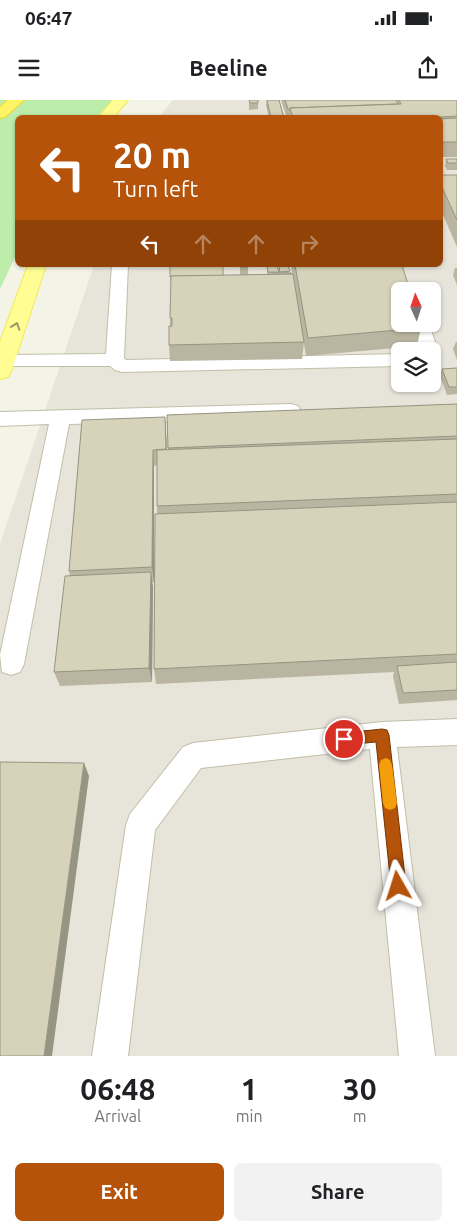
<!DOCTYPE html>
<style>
body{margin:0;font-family:Ubuntu,sans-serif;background:#f2f2f2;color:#202124;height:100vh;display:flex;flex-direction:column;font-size:19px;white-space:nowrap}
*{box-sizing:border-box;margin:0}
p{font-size:16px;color:#757577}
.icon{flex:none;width:28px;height:28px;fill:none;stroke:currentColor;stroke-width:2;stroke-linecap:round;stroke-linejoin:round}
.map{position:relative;height:956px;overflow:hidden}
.drawer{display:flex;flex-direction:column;background:#fff;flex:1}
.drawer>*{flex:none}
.guide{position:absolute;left:15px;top:15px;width:428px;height:152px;border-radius:8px;box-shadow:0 1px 4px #0004;background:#b45309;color:#fff;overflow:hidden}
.needle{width:32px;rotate:357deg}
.buttons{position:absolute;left:391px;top:182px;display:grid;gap:10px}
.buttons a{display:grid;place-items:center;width:50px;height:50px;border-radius:8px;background:#fff;box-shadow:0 1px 4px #0004;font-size:25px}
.pin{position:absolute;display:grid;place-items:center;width:42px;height:42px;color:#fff;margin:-21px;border:2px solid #fff;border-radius:50%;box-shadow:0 1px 5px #0007}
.me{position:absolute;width:55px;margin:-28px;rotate:354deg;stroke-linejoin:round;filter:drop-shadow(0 0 4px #0008)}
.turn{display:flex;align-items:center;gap:18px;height:105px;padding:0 15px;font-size:22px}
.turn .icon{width:65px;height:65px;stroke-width:2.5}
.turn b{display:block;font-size:35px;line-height:42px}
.lanes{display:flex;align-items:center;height:48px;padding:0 15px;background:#0003;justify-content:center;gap:25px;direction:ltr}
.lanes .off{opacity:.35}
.eta{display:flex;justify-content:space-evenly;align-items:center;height:85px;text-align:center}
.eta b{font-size:30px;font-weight:700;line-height:35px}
.cta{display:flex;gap:10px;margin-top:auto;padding:10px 15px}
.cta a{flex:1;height:58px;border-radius:8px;background:#b45309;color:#fff;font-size:20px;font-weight:700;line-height:58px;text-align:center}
.cta a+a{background:#f2f2f2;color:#202124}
.status{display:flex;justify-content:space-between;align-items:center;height:35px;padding:0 25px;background:#fff;direction:ltr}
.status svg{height:14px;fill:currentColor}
header{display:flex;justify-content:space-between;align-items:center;height:65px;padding:0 15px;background:#fff;font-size:22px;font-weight:700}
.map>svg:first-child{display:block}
.industrial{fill:#e7e4da;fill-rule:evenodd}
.green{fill:#bdedaa}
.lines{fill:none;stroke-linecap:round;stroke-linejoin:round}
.lane-casing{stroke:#c1bfa7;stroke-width:2}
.primary-casing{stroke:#efea59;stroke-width:2}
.highway-casing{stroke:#edd827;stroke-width:2}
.lane{fill:#fff;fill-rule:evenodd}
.primary{fill:#fffd94;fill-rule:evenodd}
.highway{fill:#fff466;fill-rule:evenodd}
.wall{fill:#b9b5a0;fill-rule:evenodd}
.shaded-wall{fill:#969482}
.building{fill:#d7d3ba;stroke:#969482}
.oneway{stroke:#9a985f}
.route{fill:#b45309;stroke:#753606}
.slow{fill:#f59e0b}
</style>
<div class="status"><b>06:47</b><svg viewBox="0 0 49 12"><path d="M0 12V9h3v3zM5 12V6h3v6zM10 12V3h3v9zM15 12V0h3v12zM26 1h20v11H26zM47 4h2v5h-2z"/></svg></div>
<header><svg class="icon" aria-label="menu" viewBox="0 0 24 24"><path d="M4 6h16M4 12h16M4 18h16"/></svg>Beeline<svg class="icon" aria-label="share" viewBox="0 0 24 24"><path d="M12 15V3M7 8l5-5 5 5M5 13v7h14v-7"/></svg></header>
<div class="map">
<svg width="457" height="956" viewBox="0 0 457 956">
<rect width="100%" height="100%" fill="#f4f4e6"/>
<path class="industrial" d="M 173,0 L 457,0 L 457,956 L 0,956 L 0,444 L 94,165 L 440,165 L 440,18 L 159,17 ZM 400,191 L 432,191 L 432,224 L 400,224 ZM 400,251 L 432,251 L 432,284 L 400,284 Z"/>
<polygon class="green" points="0,0 114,0 96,17 18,18 17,153 0,189"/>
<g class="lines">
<g class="lane-casing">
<g id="lane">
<polygon points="112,165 128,165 124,258 126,260 400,254 400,266 122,272 115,270 110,266 0,266 0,256 4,255 106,254"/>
<polygon points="411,224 429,224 438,251 435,255 432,256 432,251 420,251"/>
<polygon points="291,304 298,306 301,311 298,316 291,318 69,324 24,564 20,572 11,575 2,572 0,555 49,324 0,326 0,312"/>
<polygon points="457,619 457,645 397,647 435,956 399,956 370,649 201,668 155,730 128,956 92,956 126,725 130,714 183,647 193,643 382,622"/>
</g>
</g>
<g class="primary-casing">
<g id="primary">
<polygon points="113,0 128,0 113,18 98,18"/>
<polygon points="28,165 46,165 11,272 8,277 0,279 0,242"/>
</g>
</g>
<g class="highway-casing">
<polygon id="highway" points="8,0 24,0 5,17 0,18 0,7"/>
</g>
<use href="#lane" class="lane"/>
<use href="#primary" class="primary"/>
<use href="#highway" class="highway"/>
</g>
<g class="wall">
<polygon points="249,0 258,0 258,9 249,10"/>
<polygon points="267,0 280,0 280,3 284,18 269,18 266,5"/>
<polygon points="281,0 457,0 457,57 440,57 440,18 287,18"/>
<polygon points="446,59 457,59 457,70 447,70 445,66"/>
<polygon points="440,75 457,75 457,147 440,108"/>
<rect x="240" y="165" width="8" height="10"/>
<polygon points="291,165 402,165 421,228 417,246 306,256 301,226 304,242 302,259 170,261 169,245 170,226 170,218 171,184 170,177 267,175 267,166 279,172 279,166 290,171 289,173 292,174"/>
<polygon points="455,168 457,168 457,185 453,175"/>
<polygon points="456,242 457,242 457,260 453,249"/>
<polygon points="457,268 457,294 447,295 440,276 442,269"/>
<path d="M 457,304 L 457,600 L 399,604 L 393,576 L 394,572 L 156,584 L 154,569 L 154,482 L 152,482 L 153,487 L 152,582 L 60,586 L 54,572 L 70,476 L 69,471 L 82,320 L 166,333 L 167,350 L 168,350 L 167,315 ZM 157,365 L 157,414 L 154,471 L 154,366 Z"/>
</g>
<g class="shaded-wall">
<polygon points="165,317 166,333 167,365 166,349"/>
<polygon points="153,350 154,366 154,482 152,467"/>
<polygon points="151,472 153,487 152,582 149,568"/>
<polygon points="84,663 89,676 52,956 44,956"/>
</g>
<g class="building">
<polygon points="249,0 258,0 258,3 250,3"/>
<polygon points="267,0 279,0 284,18 271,18"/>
<polygon points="285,0 396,0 398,4 290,8 290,9 288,9"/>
<polygon points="399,0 457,0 457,16 427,18 293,18 290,8 401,4"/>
<polygon points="457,18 457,42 440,42 440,19"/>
<polygon points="446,59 457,59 457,63 448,63"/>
<polygon points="440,75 457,75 457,120 440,83"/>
<polygon points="170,165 223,165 223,176 171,176 170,177"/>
<rect x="240" y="165" width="8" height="2"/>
<polygon points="295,165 402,165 410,191 400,191 400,224 420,224 421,228 308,238"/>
<polygon points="267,166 277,166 279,172 268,172"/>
<polygon points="279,166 288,166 290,171 280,172"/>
<polygon points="274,173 291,173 292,174 274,175"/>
<polygon points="293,174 304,242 169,245 169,226 172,226 172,218 170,218 171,176"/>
<polygon points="457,268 457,287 449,287 442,269"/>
<polygon points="457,304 457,336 168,348 167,315"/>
<polygon points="165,317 166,349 153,350 152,467 69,471 82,320"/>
<polygon points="457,339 457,394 157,406 157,350"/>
<polygon points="457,402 457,554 154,569 155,414"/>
<polygon points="151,472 149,568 54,572 65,476"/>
<polygon points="457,562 457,590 403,593 397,566"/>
<polygon points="0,662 84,663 44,956 0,956"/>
</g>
<defs><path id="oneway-chevron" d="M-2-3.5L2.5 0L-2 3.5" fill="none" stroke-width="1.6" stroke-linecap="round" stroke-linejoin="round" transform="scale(1.25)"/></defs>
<use class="oneway" href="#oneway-chevron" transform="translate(16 226) rotate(-71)"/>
<polygon class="route" points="382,629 387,630 389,635 406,786 404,791 398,793 393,791 391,786 376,642 344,645 340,643 338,639 340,635 344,633"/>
<polygon class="slow" points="386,658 390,660 392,665 397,703 395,708 390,710 385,708 383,703 379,665 381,660"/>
</svg>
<div class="buttons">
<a><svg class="needle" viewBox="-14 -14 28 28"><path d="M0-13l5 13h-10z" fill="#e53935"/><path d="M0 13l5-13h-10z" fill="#757577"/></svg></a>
<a><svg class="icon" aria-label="layers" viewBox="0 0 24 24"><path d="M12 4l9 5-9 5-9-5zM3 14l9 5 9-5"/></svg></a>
</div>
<div class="pin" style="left:344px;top:639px;background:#d93025"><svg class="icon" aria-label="arrive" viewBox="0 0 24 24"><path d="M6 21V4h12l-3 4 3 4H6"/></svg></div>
<svg class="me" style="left:398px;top:786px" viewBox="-20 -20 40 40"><path d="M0-17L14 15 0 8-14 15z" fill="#b45309" stroke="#fff" stroke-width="4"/></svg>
<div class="guide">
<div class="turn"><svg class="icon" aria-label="left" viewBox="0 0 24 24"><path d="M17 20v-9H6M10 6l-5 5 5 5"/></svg><div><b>20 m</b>Turn left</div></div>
<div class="lanes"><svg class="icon" aria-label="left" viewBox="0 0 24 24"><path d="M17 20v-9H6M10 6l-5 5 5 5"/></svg><svg class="icon off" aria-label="ahead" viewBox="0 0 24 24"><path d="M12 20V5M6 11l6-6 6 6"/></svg><svg class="icon off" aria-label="ahead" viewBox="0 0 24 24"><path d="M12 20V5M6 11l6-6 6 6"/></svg><svg class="icon off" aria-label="right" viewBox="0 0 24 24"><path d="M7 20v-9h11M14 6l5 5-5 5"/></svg></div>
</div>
</div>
<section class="drawer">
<div class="eta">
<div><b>06:48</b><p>Arrival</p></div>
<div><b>1</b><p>min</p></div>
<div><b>30</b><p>m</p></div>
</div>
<div class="cta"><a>Exit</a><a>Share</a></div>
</section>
